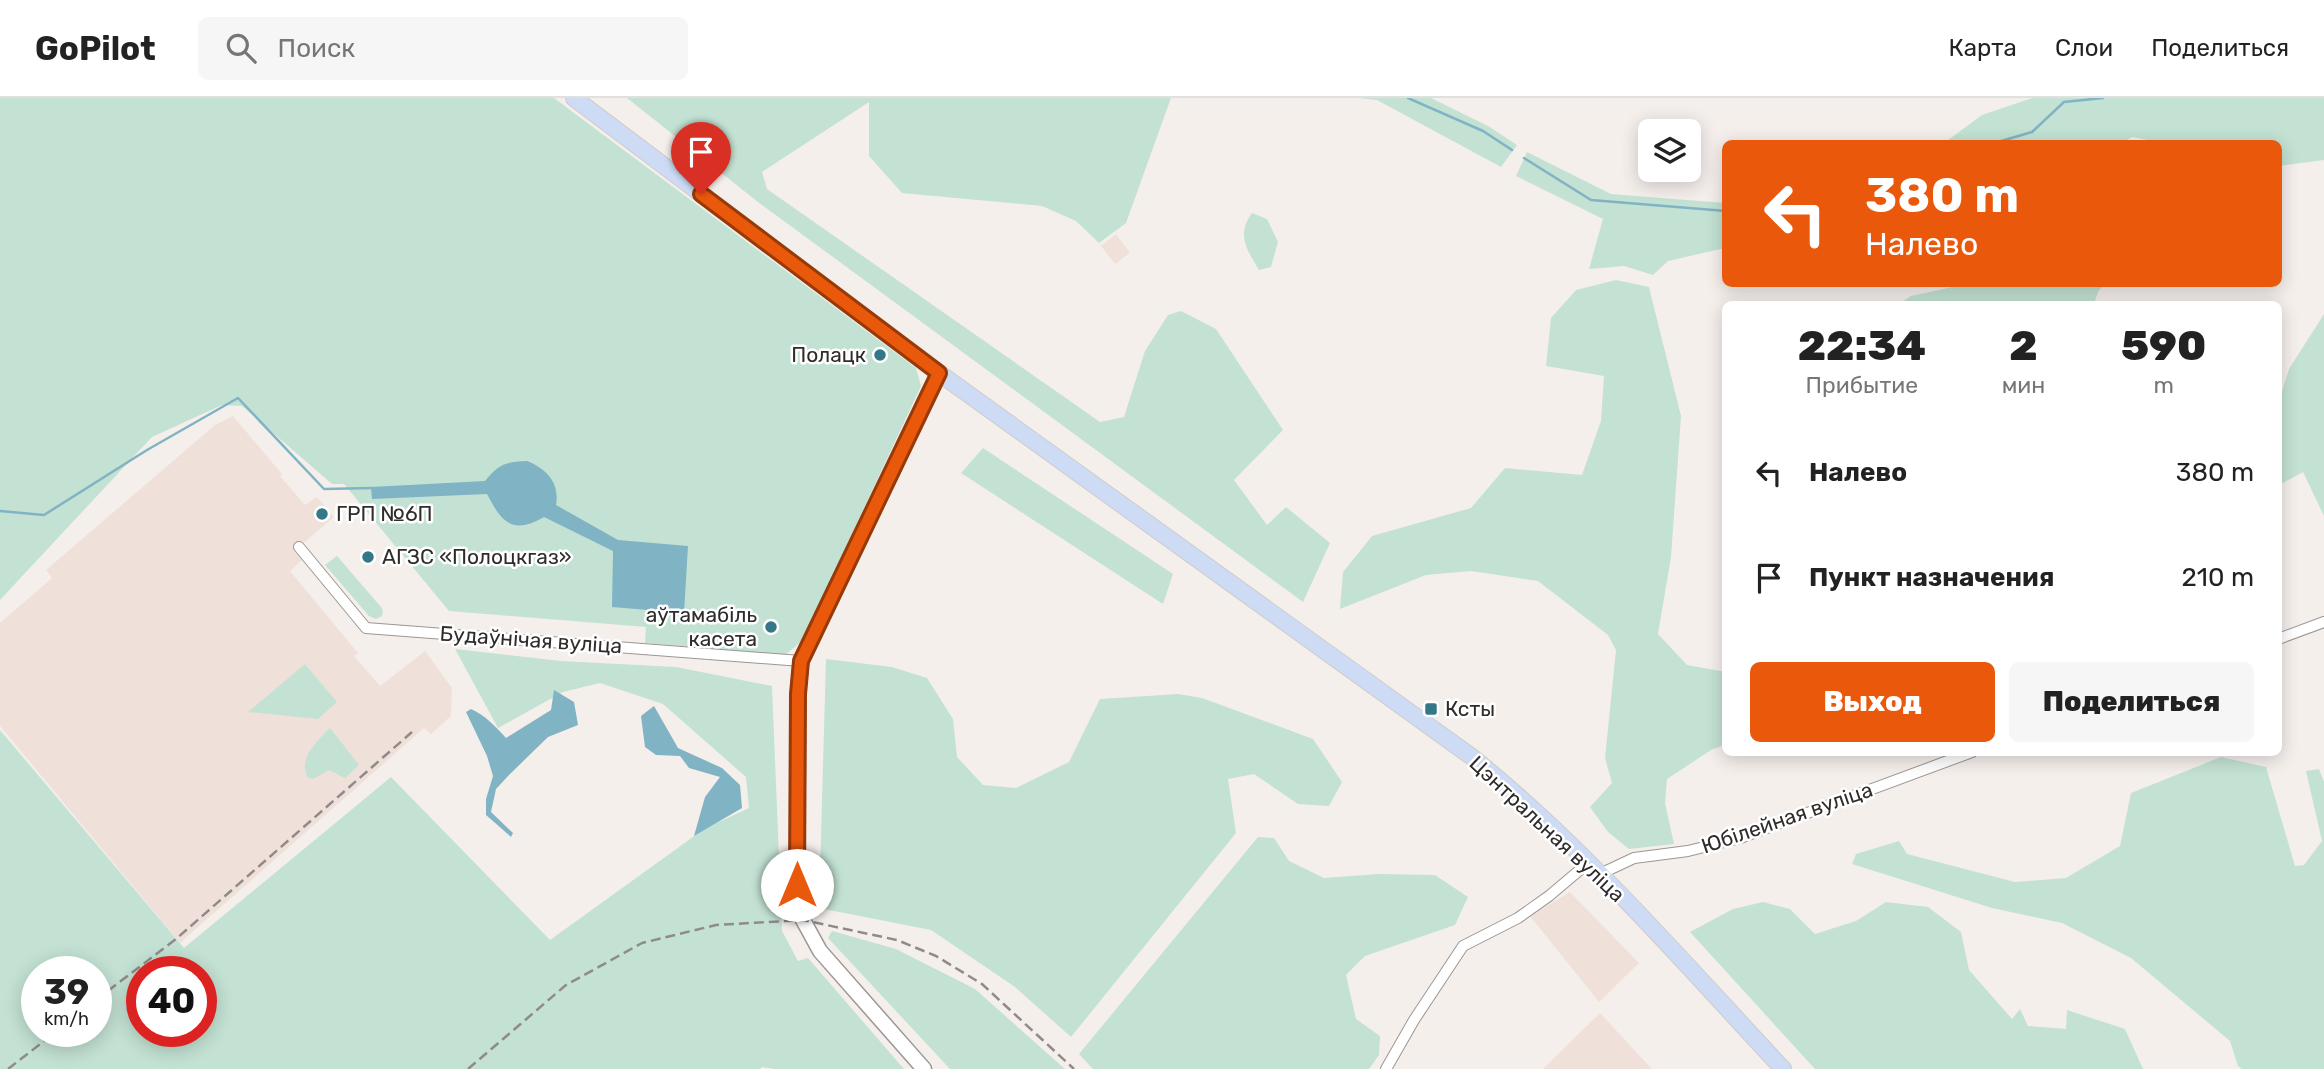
<!DOCTYPE html>
<html lang="ru">
<meta charset="utf-8">
<style>
body{margin:0;font-family:Rubik,sans-serif;background:#f6f6f6;color:#222;height:100vh;display:flex;flex-direction:column;font-size:26px;white-space:nowrap}
*{box-sizing:border-box;margin:0}
p{font-size:23px;color:#767676}
.icon{flex:none;width:38px;height:38px;fill:none;stroke:currentColor;stroke-width:2;stroke-linecap:round;stroke-linejoin:round}
.map{position:relative;flex:1;overflow:hidden}
.sheet{position:absolute;left:1722px;top:203px;width:560px;height:455px;display:flex;flex-direction:column;background:#fff;border-radius:10px;box-shadow:0 4px 18px #0003}
.sheet>*{flex:none}
.top-card{position:absolute;left:1722px;top:42px;width:560px;height:147px;border-radius:10px;box-shadow:0 4px 18px #0003;background:#ea580c;color:#fff;overflow:hidden}
.tools{position:absolute;left:1638px;top:21px;display:grid;gap:14px}
.tools a{display:grid;place-items:center;width:63px;height:63px;border-radius:10px;background:#fff;box-shadow:0 4px 18px #0003;font-size:35px}
.speed{position:absolute;left:21px;top:858px;display:flex;gap:14px;font-size:35px;font-weight:700;text-align:center}
.speed>*{display:grid;place-content:center;width:91px;height:91px;border-radius:50%;background:#fff;box-shadow:0 4px 18px #0003;line-height:1}
.speed small{font-size:18px;font-weight:400}
.speed .limit{border:10px solid #d22;background:#fff;color:#111}
.pin{position:absolute;display:grid;place-items:center;width:60px;height:60px;color:#fff;margin:-72px -30px;border-radius:50% 50% 50% 0;rotate:-45deg;box-shadow:0 0 7px #0007}
.pin .icon{rotate:45deg}
.me{position:absolute;width:77px;margin:-38px;rotate:0deg;stroke-linejoin:round;filter:drop-shadow(0 0 5px #0008)}
.turn{display:flex;align-items:center;gap:24px;height:147px;padding:0 28px;font-size:32px}
.turn .icon{width:91px;height:91px;stroke-width:2.5}
.turn b{display:block;font-size:49px;line-height:60px}
.eta{display:flex;justify-content:space-evenly;align-items:center;height:119px;text-align:center}
.eta b{font-size:42px;font-weight:800;line-height:49px}
.action{display:flex;gap:14px;margin-top:auto;padding:14px 28px}
.action a{flex:1;height:80px;border-radius:10px;background:#ea580c;color:#fff;font-size:28px;font-weight:800;line-height:80px;text-align:center}
.action a+a{background:#f6f6f6;color:#222}
ul{padding:0;list-style:none}
li{display:flex;align-items:center;gap:21px;height:105px;padding:0 28px}
li div{flex:1}
li b{display:block;font-size:26px}
li em{font-style:normal}
header{display:flex;align-items:center;gap:42px;box-sizing:border-box;height:98px;padding:0 35px;background:#fff;border-bottom:2px solid #e0e0e0}
header strong{font-size:33px}
nav{display:flex;gap:38px;margin-inline-start:auto;font-size:24px}
.search{width:490px;height:63px;background:#f6f6f6;display:flex;align-items:center;gap:18px;box-sizing:border-box;padding:0 24px;border-radius:10px;color:#767676;font-size:26px}
.map>svg:first-child{display:block}
.built{fill:#efe1da}
.green{fill:#c3e2d3;fill-rule:evenodd}
.water{fill:#80b3c4}
.lines{fill:none;stroke-linecap:round;stroke-linejoin:round}
.stream{stroke:#80b3c4;stroke-width:2.5}
.street-casing{stroke:#9c9694;stroke-width:12}
.secondary-casing{stroke:#9c9694;stroke-width:17}
.primary-casing{stroke:#cdcccc;stroke-width:18}
.street{stroke:#fff;stroke-width:10}
.secondary{stroke:#fff;stroke-width:14}
.primary{stroke:#cddbf4;stroke-width:16}
.rail{stroke:#908b89;stroke-width:2.5;stroke-dasharray:10 5;stroke-linecap:butt}
.route-casing{stroke:#983908;stroke-width:18}
.route{stroke:#ea580c;stroke-width:12}
.poi-dot{fill:#347788;stroke:#fff;stroke-width:2.5}
.labels{text-anchor:middle;stroke-width:5;stroke-linejoin:round;paint-order:stroke}
.poi-label{font-size:21px;fill:#2f2c2b;stroke:#fff;text-anchor:start}
.street-label{font-size:21px;fill:#2f2c2b;stroke:#fff}
</style>
<header>
<strong>GoPilot</strong>
<div class="search"><svg class="icon" aria-label="search" viewBox="0 0 24 24"><circle cx="10" cy="10" r="6"/><path d="M15 15l6 6"/></svg>Поиск</div>
<nav><a>Карта</a><a>Слои</a><a>Поделиться</a></nav>
</header>
<div class="map">
<svg width="2324" height="971" viewBox="0 0 2324 971">
<rect width="100%" height="100%" fill="#f5efec"/>
<g class="built">
<polygon points="1116,136 1130,155 1115,166 1101,148"/>
<polygon points="233,318 282,376 280,378 305,407 317,399 334,419 294,453 302,462 290,473 358,555 354,558 380,588 425,553 452,590 451,618 431,636 424,630 180,845 0,628 0,525 52,480 46,472 215,327"/>
<polygon points="1570,794 1639,865 1599,904 1530,818"/>
<polygon points="1600,915 1652,971 1543,971"/>
</g>
<g class="green">
<polygon points="0,0 554,0 916,270 921,288 802,543 785,557 645,545 646,529 449,513 344,386 332,386 242,308 222,307 152,339 0,502"/>
<polygon points="627,0 1171,0 1126,125 1099,145 1076,123 1042,108 902,95 869,58 869,4 762,74 767,91 1100,324 1124,319 1145,253 1168,217 1181,213 1216,231 1283,332 1234,382 1267,427 1286,409 1330,445 1303,504 758,104"/>
<polygon points="1358,0 1431,0 1488,28 1517,47 1501,69 1377,2"/>
<polygon points="2032,0 2324,0 2324,62 2279,68 2278,46 2168,46 2132,39 2120,46 1944,45 1982,17"/>
<polygon points="1527,54 1611,96 1725,105 1725,150 1668,163 1653,177 1624,168 1589,171 1603,121 1516,78"/>
<path d="M 1252,115 L 1267,121 L 1278,144 L 1271,169 L 1259,172 C 1247,152 1236,137 1252,115 Z"/>
<polygon points="1616,182 1649,189 1681,318 1671,459 1658,536 1687,567 1726,574 1725,647 1711,652 1667,681 1665,705 1674,746 1629,751 1608,734 1590,709 1612,685 1605,660 1616,552 1608,537 1538,483 1471,473 1426,477 1340,511 1343,474 1372,438 1471,410 1505,370 1582,377 1601,323 1604,278 1546,268 1551,220 1576,192"/>
<polygon points="1967,186 2104,186 2098,194 2094,206 1899,206 1911,198"/>
<polygon points="2324,216 2324,418 2303,374 2279,387 2279,303 2289,271"/>
<polygon points="983,350 1173,476 1163,506 961,375"/>
<polygon points="337,458 381,509 383,513 382,518 376,521 369,518 325,467"/>
<path d="M 455,551 L 561,563 L 676,569 L 772,588 L 782,833 L 798,863 L 808,860 L 904,971 L 774,971 L 762,969 L 760,971 L 0,971 L 0,632 L 184,850 L 391,679 L 550,842 L 704,731 L 749,710 L 746,679 L 663,606 L 600,585 L 563,594 L 498,630 ZM 37,873 L 96,873 L 96,933 L 37,933 ZM 142,873 L 201,873 L 201,933 L 142,933 Z"/>
<polygon points="826,561 892,569 927,580 953,621 957,659 983,687 1016,690 1069,664 1100,601 1178,596 1202,600 1313,641 1342,684 1329,708 1298,706 1254,676 1228,681 1236,735 1071,939 1015,889 931,832 819,810"/>
<polygon points="305,566 337,604 318,621 248,614"/>
<path d="M 330,630 L 359,667 L 345,680 L 329,672 L 313,681 L 308,680 C 297,661 317,643 330,630 Z"/>
<polygon points="2221,659 2266,669 2295,768 2304,767 2322,743 2306,673 2319,671 2324,684 2324,971 2242,971 2238,968 2230,943 2131,860 2062,825 1992,810 1852,766 1856,756 1899,743 1907,756 2015,784 2066,780 2120,748 2131,695"/>
<polygon points="1258,739 1274,740 1289,763 1324,780 1379,776 1435,777 1468,799 1455,827 1365,858 1346,877 1356,921 1380,938 1379,957 1369,971 1093,971 1079,956"/>
<polygon points="1763,804 1790,811 1815,836 1856,823 1886,804 1928,809 1961,834 1969,872 2012,921 2020,911 2028,928 2066,931 2067,912 2125,931 2143,971 1815,971 1690,834 1733,811"/>
<polygon points="832,833 896,851 975,891 1065,971 950,971 828,840"/>
</g>
<g class="water">
<path d="M 527,363 C 547,371 560,385 556,407 L 618,442 L 688,448 L 684,515 L 612,509 L 613,453 L 544,419 C 513,437 502,425 487,396 L 372,401 L 371,389 L 485,383 C 499,366 505,364 527,363 Z"/>
<path d="M 554,592 L 574,604 L 578,627 L 548,639 L 509,677 L 496,691 L 491,714 L 513,735 L 511,739 L 486,717 L 486,701 L 493,678 L 487,658 L 466,614 L 471,611 C 486,618 495,628 506,640 L 551,612 Z"/>
<polygon points="654,608 678,650 722,670 740,687 742,710 694,738 705,699 720,679 689,670 680,658 656,657 645,649 641,618"/>
</g>
<g class="lines">
<g class="stream">
<polyline points="1408,0 1483,33 1512,52"/>
<polyline points="1991,46 2032,34 2064,4 2103,0"/>
<polyline points="1524,60 1591,102 1726,113"/>
<polyline points="0,413 44,417 147,352 238,300 324,391 373,390"/>
</g>
<g class="street-casing">
<g id="street">
<polyline points="299,449 366,530 801,563"/>
<polyline points="2278,541 2324,524"/>
<polyline points="1600,776 1634,760 1688,753 1740,740 1972,654"/>
<polyline points="1386,971 1414,922 1463,848 1518,820 1549,798 1588,765"/>
</g>
</g>
<g class="secondary-casing">
<polyline id="secondary" points="924,971 820,853 803,822 797,787 798,596 801,563 939,275"/>
</g>
<g class="primary-casing">
<path id="primary" d="M 574,0 L 939,275 L 1472,659 C 1585,750 1684,865 1783,971"/>
</g>
<use href="#street" class="street"/>
<use href="#secondary" class="secondary"/>
<use href="#primary" class="primary"/>
<g class="rail">
<polyline points="96,902 176,841 412,634"/>
<polyline points="8,971 57,933"/>
<polyline points="468,971 566,887 642,845 716,827 803,822 897,842 936,858 982,886 1074,971"/>
</g>
</g>
<g class="lines">
<g class="route-casing">
<polyline id="route" points="701,96 939,275 801,563 798,596 797,787"/>
</g>
<use href="#route" class="route"/>
</g>
<g class="poi-dot">
<circle cx="880" cy="257" r="7"/>
<circle cx="322" cy="416" r="7"/>
<circle cx="368" cy="459" r="7"/>
<circle cx="771" cy="529" r="7"/>
<rect x="1424" y="604" width="14" height="14" rx="3.5"/>
</g>
<g class="labels">
<g class="poi-label">
<text x="866" y="264" text-anchor="end">Полацк</text>
<text x="336" y="423">ГРП №6П</text>
<text x="382" y="466">АГЗС «Полоцкгаз»</text>
<text x="757" y="524" text-anchor="end">аўтамабіль<tspan x="757" dy="24">касета</tspan></text>
<text x="1445" y="618">Ксты</text>
</g>
<g class="street-label">
<text transform="translate(531 542) rotate(4)" y="7">Будаўнічая вуліца</text>
<text transform="translate(1787 720) rotate(-19)" y="7">Юбілейная вуліца</text>
<text transform="translate(1547 731) rotate(43)" y="7">Цэнтральная вуліца</text>
</g>
</g>
</svg>
<div class="tools">
<a><svg class="icon" aria-label="layers" viewBox="0 0 24 24"><path d="M12 4l9 5-9 5-9-5zM3 14l9 5 9-5"/></svg></a>
</div>
<div class="speed"><div>39<small>km/h</small></div><div class="limit">40</div></div>
<div class="pin" style="left:701px;top:96px;background:#d93025"><svg class="icon" aria-label="arrive" viewBox="0 0 24 24"><path d="M6 21V4h12l-3 4 3 4H6"/></svg></div>
<svg class="me" style="left:797px;top:787px" viewBox="-20 -20 40 40"><circle r="19" fill="#fff"/><path d="M0-13L10 11 0 6-10 11z" fill="#ea580c"/></svg>
<div class="top-card">
<div class="turn"><svg class="icon" aria-label="left" viewBox="0 0 24 24"><path d="M17 20v-9H6M10 6l-5 5 5 5"/></svg><div><b>380 m</b>Налево</div></div>
</div>
<section class="sheet">
<div class="eta">
<div><b>22:34</b><p>Прибытие</p></div>
<div><b>2</b><p>мин</p></div>
<div><b>590</b><p>m</p></div>
</div>
<ul>
<li><svg class="icon" aria-label="left" viewBox="0 0 24 24"><path d="M17 20v-9H6M10 6l-5 5 5 5"/></svg><div><b>Налево</b></div><em>380 m</em></li>
<li><svg class="icon" aria-label="arrive" viewBox="0 0 24 24"><path d="M6 21V4h12l-3 4 3 4H6"/></svg><div><b>Пункт назначения</b></div><em>210 m</em></li>
</ul>
<div class="action"><a>Выход</a><a>Поделиться</a></div>
</section>
</div>
